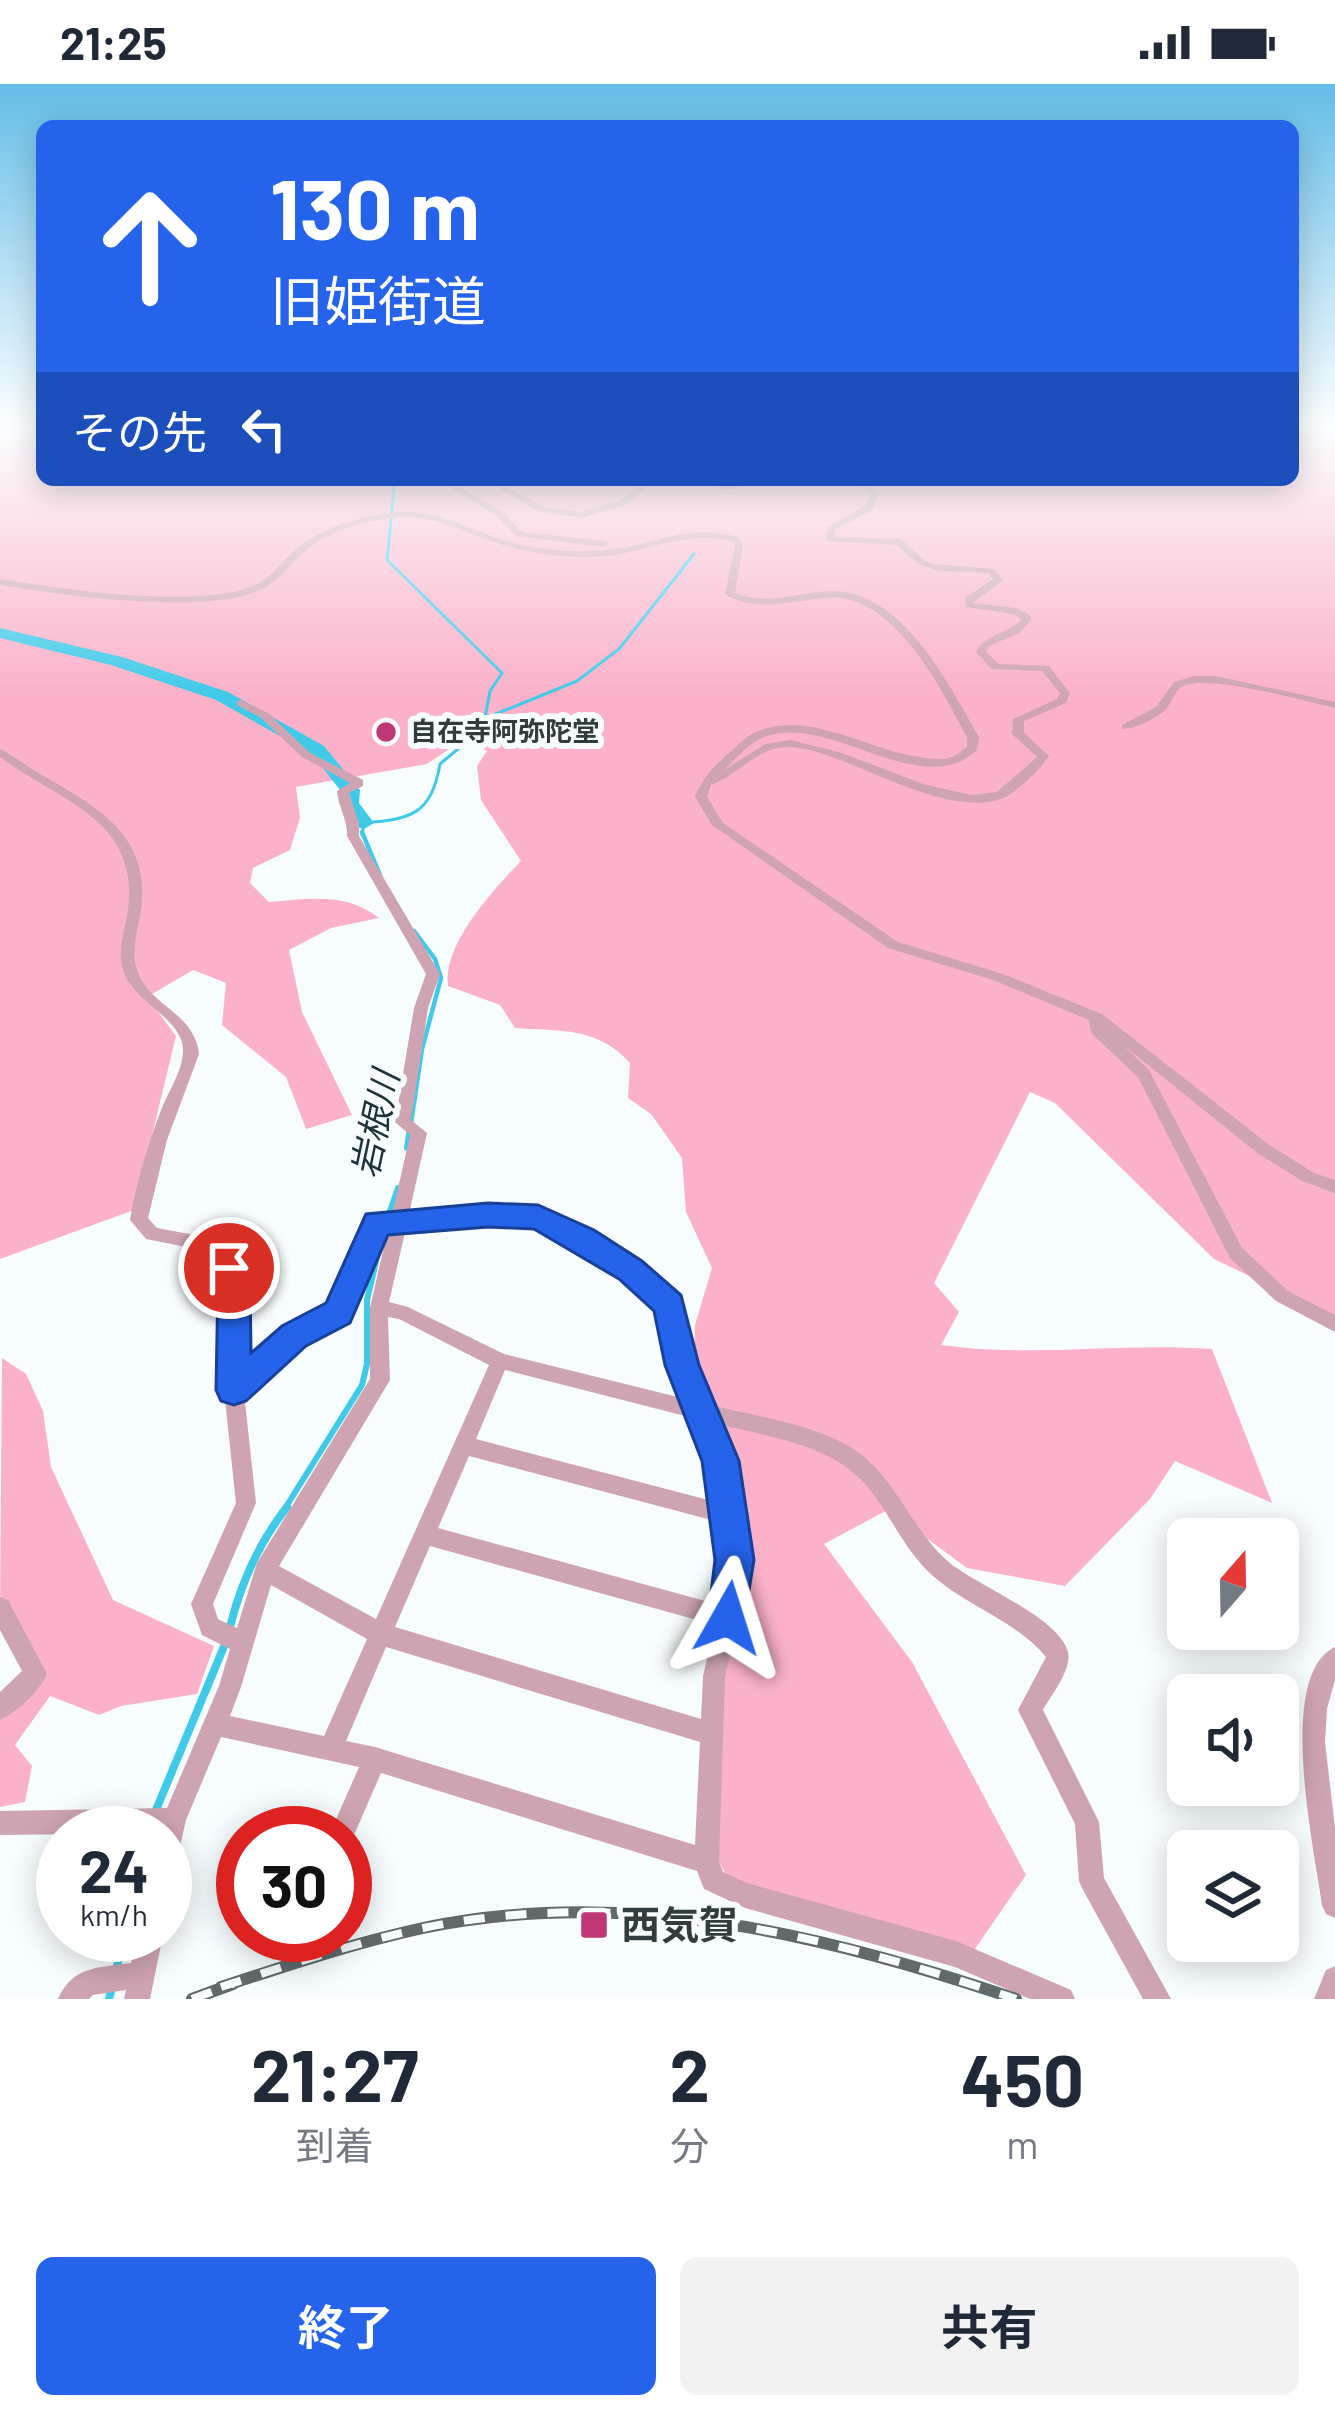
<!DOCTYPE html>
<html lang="ja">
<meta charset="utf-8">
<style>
body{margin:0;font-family:Barlow,"Noto Sans JP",sans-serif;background:#f2f2f3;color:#1f2937;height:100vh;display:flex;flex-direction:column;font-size:45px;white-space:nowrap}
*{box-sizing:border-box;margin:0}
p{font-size:39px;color:#747a83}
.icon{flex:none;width:66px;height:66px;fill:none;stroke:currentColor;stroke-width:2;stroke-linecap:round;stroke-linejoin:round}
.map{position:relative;height:1915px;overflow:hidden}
.side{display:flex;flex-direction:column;background:#fff;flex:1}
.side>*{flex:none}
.guide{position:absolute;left:36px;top:36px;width:1263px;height:366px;border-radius:18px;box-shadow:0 6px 30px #0003;background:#2563eb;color:#fff;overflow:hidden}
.needle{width:78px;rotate:20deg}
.fabs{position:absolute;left:1167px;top:1434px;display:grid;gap:24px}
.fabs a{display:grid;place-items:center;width:132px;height:132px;border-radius:18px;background:#fff;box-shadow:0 6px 30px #0003;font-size:60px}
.speed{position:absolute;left:36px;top:1722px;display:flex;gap:24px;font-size:60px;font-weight:700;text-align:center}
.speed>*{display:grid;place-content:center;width:156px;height:156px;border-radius:50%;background:#fff;box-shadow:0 6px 30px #0003;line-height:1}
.speed small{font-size:30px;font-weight:400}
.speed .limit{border:18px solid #d22;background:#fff;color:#111}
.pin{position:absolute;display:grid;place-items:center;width:102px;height:102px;color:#fff;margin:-51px;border:6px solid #fff;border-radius:50%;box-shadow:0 3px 12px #0007}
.me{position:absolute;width:132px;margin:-66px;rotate:6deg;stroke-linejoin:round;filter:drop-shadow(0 0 9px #0008)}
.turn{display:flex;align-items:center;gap:42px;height:252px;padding:0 36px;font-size:54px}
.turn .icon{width:156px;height:156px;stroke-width:2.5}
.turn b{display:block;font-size:84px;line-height:102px}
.then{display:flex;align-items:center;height:114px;padding:0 36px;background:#0003;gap:24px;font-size:45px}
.eta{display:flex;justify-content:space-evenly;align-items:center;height:204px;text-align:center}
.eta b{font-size:72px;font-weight:700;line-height:84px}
.cta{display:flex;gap:24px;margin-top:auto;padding:24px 36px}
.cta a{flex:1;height:138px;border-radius:18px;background:#2563eb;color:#fff;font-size:48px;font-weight:700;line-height:138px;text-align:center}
.cta a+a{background:#f2f2f3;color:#1f2937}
.status{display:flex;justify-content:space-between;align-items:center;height:84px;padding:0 60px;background:#fff;direction:ltr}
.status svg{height:33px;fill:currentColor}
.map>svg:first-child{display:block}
.green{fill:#fbb1ca}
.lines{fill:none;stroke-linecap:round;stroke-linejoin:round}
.stream-far3{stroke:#40cae8;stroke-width:3}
.stream-far2{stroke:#40cae8;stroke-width:4.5}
.stream-far1{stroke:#40cae8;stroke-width:6}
.stream{stroke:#40cae8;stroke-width:8}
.river{fill:#40cae8;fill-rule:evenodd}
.minor{fill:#cfa4b2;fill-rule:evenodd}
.rail-casing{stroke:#606a6c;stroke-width:12}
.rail{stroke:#f7fdfe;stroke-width:8;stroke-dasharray:21;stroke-linecap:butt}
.route{fill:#2563eb;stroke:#184099;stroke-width:3}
.poi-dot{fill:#bf3774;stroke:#f7fdfe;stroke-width:4.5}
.labels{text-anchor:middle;stroke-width:12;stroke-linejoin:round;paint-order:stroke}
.far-poi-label{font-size:27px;font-weight:bold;fill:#313c3f;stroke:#f7fdfe;text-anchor:start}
.water-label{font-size:36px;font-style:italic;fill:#1c3339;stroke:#f7fdfe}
.near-poi-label{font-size:39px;font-weight:bold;fill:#313c3f;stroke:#f7fdfe;text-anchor:start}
</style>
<div class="status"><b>21:25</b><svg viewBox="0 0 49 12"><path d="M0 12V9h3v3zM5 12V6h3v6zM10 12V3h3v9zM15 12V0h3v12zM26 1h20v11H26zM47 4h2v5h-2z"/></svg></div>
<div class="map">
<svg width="1335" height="1915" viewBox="0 0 1335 1915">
<rect width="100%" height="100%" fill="#f7fdfe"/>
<g class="green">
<path d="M 0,343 L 42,343 L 42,396 L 1293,396 L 1293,343 L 1335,343 L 1335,1233 L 1214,1175 L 1055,1019 L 1030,1008 L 934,1199 L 959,1228 L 941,1261 C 1032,1274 1121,1258 1212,1265 L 1272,1419 L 1175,1377 L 1150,1415 L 1065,1502 L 967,1484 L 906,1439 L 893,1423 L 824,1460 L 912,1578 L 1026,1791 L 968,1875 L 729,1796 L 717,1774 L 712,1619 L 749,1464 L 694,1272 L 695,1241 L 712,1184 L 686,1128 L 682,1074 L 651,1030 L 628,1014 L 630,979 C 598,943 560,947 515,944 L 500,921 L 448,902 C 442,861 494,805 521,777 L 481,716 L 477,682 L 487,667 L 464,655 L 427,680 L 296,703 L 300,734 L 290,766 L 253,784 L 250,799 L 269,818 C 309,815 346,808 379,834 L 331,844 L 289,866 L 302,928 L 352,1031 L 306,1045 L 286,993 L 222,941 L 226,899 L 193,886 L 147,913 L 176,952 L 134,1126 L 0,1175 Z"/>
<polygon points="2,1274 26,1290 43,1327 51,1383 113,1516 214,1562 197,1610 121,1622 99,1631 50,1612 15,1661 32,1682 25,1718 0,1723 0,1627 36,1590 0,1534"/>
</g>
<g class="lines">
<g class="stream-far3">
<polyline points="486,634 577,597 619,565 694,470"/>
<path d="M 362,751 L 364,739 C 411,735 431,731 440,680 L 483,644 L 490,607 L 502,589 L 387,476 L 395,396"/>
</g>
<g class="stream-far2">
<polyline points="362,748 380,791"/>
<polyline points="410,1046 422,965 441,894 435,875 414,847"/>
</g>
<g class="stream-far1">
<polyline points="407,1064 410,1043"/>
<polyline points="388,1133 398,1104"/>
<polyline points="284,1426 362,1301 367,1280 367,1216 384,1143"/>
</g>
<g class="stream">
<path d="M 230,1543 C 241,1498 258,1460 287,1423"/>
<polyline points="156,1726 225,1560"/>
<polyline points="116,1886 125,1851"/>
<polyline points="109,1915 112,1903"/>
</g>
<polygon class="river" points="0,544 122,573 228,608 324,662 360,706 359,719 374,739 364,745 357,743 339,719 340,706 312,670 216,616 111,581 0,554"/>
<g class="minor">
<polygon points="1293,346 1330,347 1334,349 1293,360 1293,356 1313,351 1293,350"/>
<polygon points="437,396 447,396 503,428 522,448 605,457 609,460 605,463 516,452 497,432"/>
<polygon points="484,396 494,396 544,423 580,428 620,417 646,396 655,396 626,421 580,434 539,427"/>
<path d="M 693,396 C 705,396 715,401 726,401 C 741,402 756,396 771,396 L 726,406 Z"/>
<path d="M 851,396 L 860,396 L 879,410 L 871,427 L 835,445 L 834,453 L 901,455 L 924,476 L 933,480 L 994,485 L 1003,496 L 973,519 L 1016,524 L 1031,532 L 1031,536 L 1020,549 L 989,562 L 986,568 L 999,580 L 1049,582 L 1070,609 L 1066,619 L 1024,637 L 1024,649 L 1049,672 C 1041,685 1015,710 1001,715 C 957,730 888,695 848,679 C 829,672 806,662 785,663 C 758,664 736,692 711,701 L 707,713 L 723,739 L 898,858 L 1003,890 L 1102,930 L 1268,1060 L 1314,1089 L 1335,1096 L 1335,1109 L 1302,1097 L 1256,1068 L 1122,960 L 1149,986 L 1242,1164 L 1288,1207 L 1335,1231 L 1335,1248 L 1276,1217 L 1230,1174 L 1138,993 L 1091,949 L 1089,936 L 993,896 L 888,864 L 712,741 L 695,713 C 702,694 714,682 729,669 C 738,661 747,651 759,647 C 809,627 866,664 914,672 C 926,674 940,677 952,673 C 957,671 962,666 967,663 L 967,653 C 941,604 899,520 837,513 C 801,514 757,531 725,510 L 735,462 L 732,457 C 685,445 643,471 596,473 C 563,474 528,469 496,459 C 464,449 435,431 399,433 C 368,436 330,446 305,467 C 291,479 281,495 264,504 C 209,533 63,511 0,501 L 0,495 C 62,505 198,526 255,501 C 272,494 282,477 296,465 C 322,443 364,431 398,428 C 437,425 468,445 504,456 C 532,465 564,468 594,467 C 649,466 680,438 738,453 L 743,462 L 735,509 C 765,522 798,509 829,507 C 900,503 949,600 979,653 L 977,666 C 972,670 967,674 961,677 C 907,703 825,632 767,652 C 750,657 736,675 723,687 L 765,660 L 790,656 L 842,669 L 923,700 L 971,711 L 997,708 L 1037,673 L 1012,650 L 1013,635 L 1057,615 L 1060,609 L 1042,587 L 992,585 L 976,568 C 985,550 1008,550 1022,535 L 1013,530 L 966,523 L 965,514 L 993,495 L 988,489 C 950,485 925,495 898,461 L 826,457 L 828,442 L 864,423 L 871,411 Z"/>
<path d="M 1194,592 L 1216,592 L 1335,618 L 1335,624 C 1307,618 1200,587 1180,604 C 1173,610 1171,621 1164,627 C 1154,636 1134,645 1122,645 L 1122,641 L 1156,623 L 1174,598 Z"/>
<path d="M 241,616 L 268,629 L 310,669 L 363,696 L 363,702 L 349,709 L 359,739 L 359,752 L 440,890 L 428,924 L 411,1036 L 427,1049 L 409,1130 L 488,1124 L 538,1126 L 637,1181 L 675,1216 L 691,1281 L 707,1320 C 753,1332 807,1338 849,1362 C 896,1390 910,1446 951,1480 C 979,1502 1059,1534 1068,1568 C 1072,1586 1051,1611 1043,1626 L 1099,1738 L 1104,1794 L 1171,1915 L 1143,1915 L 1083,1806 L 1079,1797 L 1075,1740 L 1018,1626 L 1046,1573 C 1015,1536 968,1523 933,1492 C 904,1466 891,1431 867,1402 C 830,1359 767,1353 715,1339 L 730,1377 L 746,1476 L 745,1508 L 725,1592 L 719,1777 L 723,1788 L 747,1799 L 956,1857 L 1071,1906 L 1075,1915 L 1030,1915 L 955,1883 L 745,1824 L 704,1805 L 697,1787 L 381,1689 L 351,1758 L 345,1760 L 345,1749 L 330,1749 L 359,1683 L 221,1653 L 186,1736 L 174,1789 L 165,1793 L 165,1749 L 0,1751 L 0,1727 L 167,1724 L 219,1602 L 230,1565 L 202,1551 L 191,1520 L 236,1419 L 224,1306 L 225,1199 L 212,1175 L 196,1165 L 146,1155 L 130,1136 C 136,1099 147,1063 160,1029 C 167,1009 182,989 183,968 C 185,936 135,919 124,889 C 115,865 128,840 129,815 C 134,733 54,714 0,673 L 0,665 C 16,673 31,685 47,694 C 97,723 147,750 142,818 C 140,841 128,868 139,891 C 153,923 195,930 199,970 L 167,1056 L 148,1134 L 157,1144 L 200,1152 L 224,1165 L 243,1198 L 244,1286 L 287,1246 L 332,1224 L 371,1134 L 392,1131 L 410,1051 L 395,1038 L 414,924 L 426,890 L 347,752 C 348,736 338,723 337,707 L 350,699 L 302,673 L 260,633 L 237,621 L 237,617 ZM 488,1138 L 535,1140 L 625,1191 L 661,1225 L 673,1281 L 686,1315 L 504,1270 L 408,1223 L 389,1218 L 406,1144 ZM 383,1145 L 388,1145 L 370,1224 L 370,1295 L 257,1479 L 237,1544 L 218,1535 L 213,1520 L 256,1419 L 244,1309 L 301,1258 L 345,1234 ZM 388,1233 L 399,1235 L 489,1281 L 376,1535 L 279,1482 L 390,1296 ZM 505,1286 L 693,1334 L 710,1377 L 716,1418 L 476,1355 ZM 469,1372 L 719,1438 C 723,1466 727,1493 720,1521 L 438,1444 ZM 430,1462 L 715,1541 L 703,1592 L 701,1635 L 395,1543 ZM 271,1501 L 367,1555 L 324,1652 L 230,1632 L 241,1603 ZM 386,1563 L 700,1658 L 695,1761 L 375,1663 L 346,1657 Z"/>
<path d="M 0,1513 L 8,1516 L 47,1590 C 40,1607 17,1628 0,1636 L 0,1608 L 22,1587 L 0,1546 Z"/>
<path d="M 1335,1563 L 1335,1596 L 1327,1625 L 1325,1658 L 1335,1744 L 1335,1834 L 1326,1830 L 1322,1821 C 1315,1768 1275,1591 1335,1563 Z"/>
<path d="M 137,1851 L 163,1851 L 150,1915 L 124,1915 L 126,1906 L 93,1911 L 89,1915 L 58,1915 C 73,1881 99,1884 131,1879 Z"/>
<polygon points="1335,1882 1335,1915 1314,1915 1326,1886"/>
</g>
<g class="rail-casing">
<g id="rail">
<path d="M 221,1903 C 288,1881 354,1859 423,1844 C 626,1802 824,1850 1016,1915"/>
<polyline points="192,1915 233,1900"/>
</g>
</g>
<use href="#rail" class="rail"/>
</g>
<linearGradient id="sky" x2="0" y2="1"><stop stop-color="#65bde8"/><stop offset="0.56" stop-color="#fbfeff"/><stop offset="1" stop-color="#fbfeff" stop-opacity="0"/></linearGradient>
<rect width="1335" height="611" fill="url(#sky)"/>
<polygon class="route" points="488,1119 538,1121 594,1146 642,1177 681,1211 699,1281 739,1377 754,1476 742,1548 728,1554 714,1548 708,1534 715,1476 702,1377 665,1281 654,1227 619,1195 534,1145 488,1143 388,1151 350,1239 306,1262 246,1317 234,1321 221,1317 216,1306 218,1198 212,1184 217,1175 229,1171 240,1175 250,1198 251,1269 282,1242 326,1219 366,1130"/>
<g class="poi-dot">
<circle cx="386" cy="648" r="12"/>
<rect x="579" y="1826" width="30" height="30" rx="6"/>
</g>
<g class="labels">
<g class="far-poi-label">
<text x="410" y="657">自在寺阿弥陀堂</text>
</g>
<g class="water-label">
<text transform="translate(375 1040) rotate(-78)" y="13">岩根川</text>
</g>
<g class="near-poi-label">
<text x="621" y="1855">西気賀</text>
</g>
</g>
</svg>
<div class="fabs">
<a><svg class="needle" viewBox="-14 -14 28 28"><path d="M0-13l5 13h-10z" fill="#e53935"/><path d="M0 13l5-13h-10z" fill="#747a83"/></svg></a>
<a><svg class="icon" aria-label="sound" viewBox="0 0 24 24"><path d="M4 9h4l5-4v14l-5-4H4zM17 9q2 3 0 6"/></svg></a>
<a><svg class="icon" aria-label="layers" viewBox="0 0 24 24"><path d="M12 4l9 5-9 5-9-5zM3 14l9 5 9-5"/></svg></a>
</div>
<div class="speed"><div>24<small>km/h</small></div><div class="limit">30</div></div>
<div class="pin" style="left:229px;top:1184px;background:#d93025"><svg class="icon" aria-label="arrive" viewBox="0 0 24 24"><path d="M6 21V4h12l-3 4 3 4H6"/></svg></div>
<svg class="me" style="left:728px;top:1534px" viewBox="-20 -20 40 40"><path d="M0-17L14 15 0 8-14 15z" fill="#2563eb" stroke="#fff" stroke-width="4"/></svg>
<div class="guide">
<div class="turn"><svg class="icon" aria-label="ahead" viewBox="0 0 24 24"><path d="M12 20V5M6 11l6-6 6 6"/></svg><div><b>130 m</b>旧姫街道</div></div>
<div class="then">その先<svg class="icon" aria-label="left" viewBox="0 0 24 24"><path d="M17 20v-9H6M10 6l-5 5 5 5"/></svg></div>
</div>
</div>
<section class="side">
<div class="eta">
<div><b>21:27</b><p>到着</p></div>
<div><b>2</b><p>分</p></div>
<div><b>450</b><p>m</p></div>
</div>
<div class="cta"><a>終了</a><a>共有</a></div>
</section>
